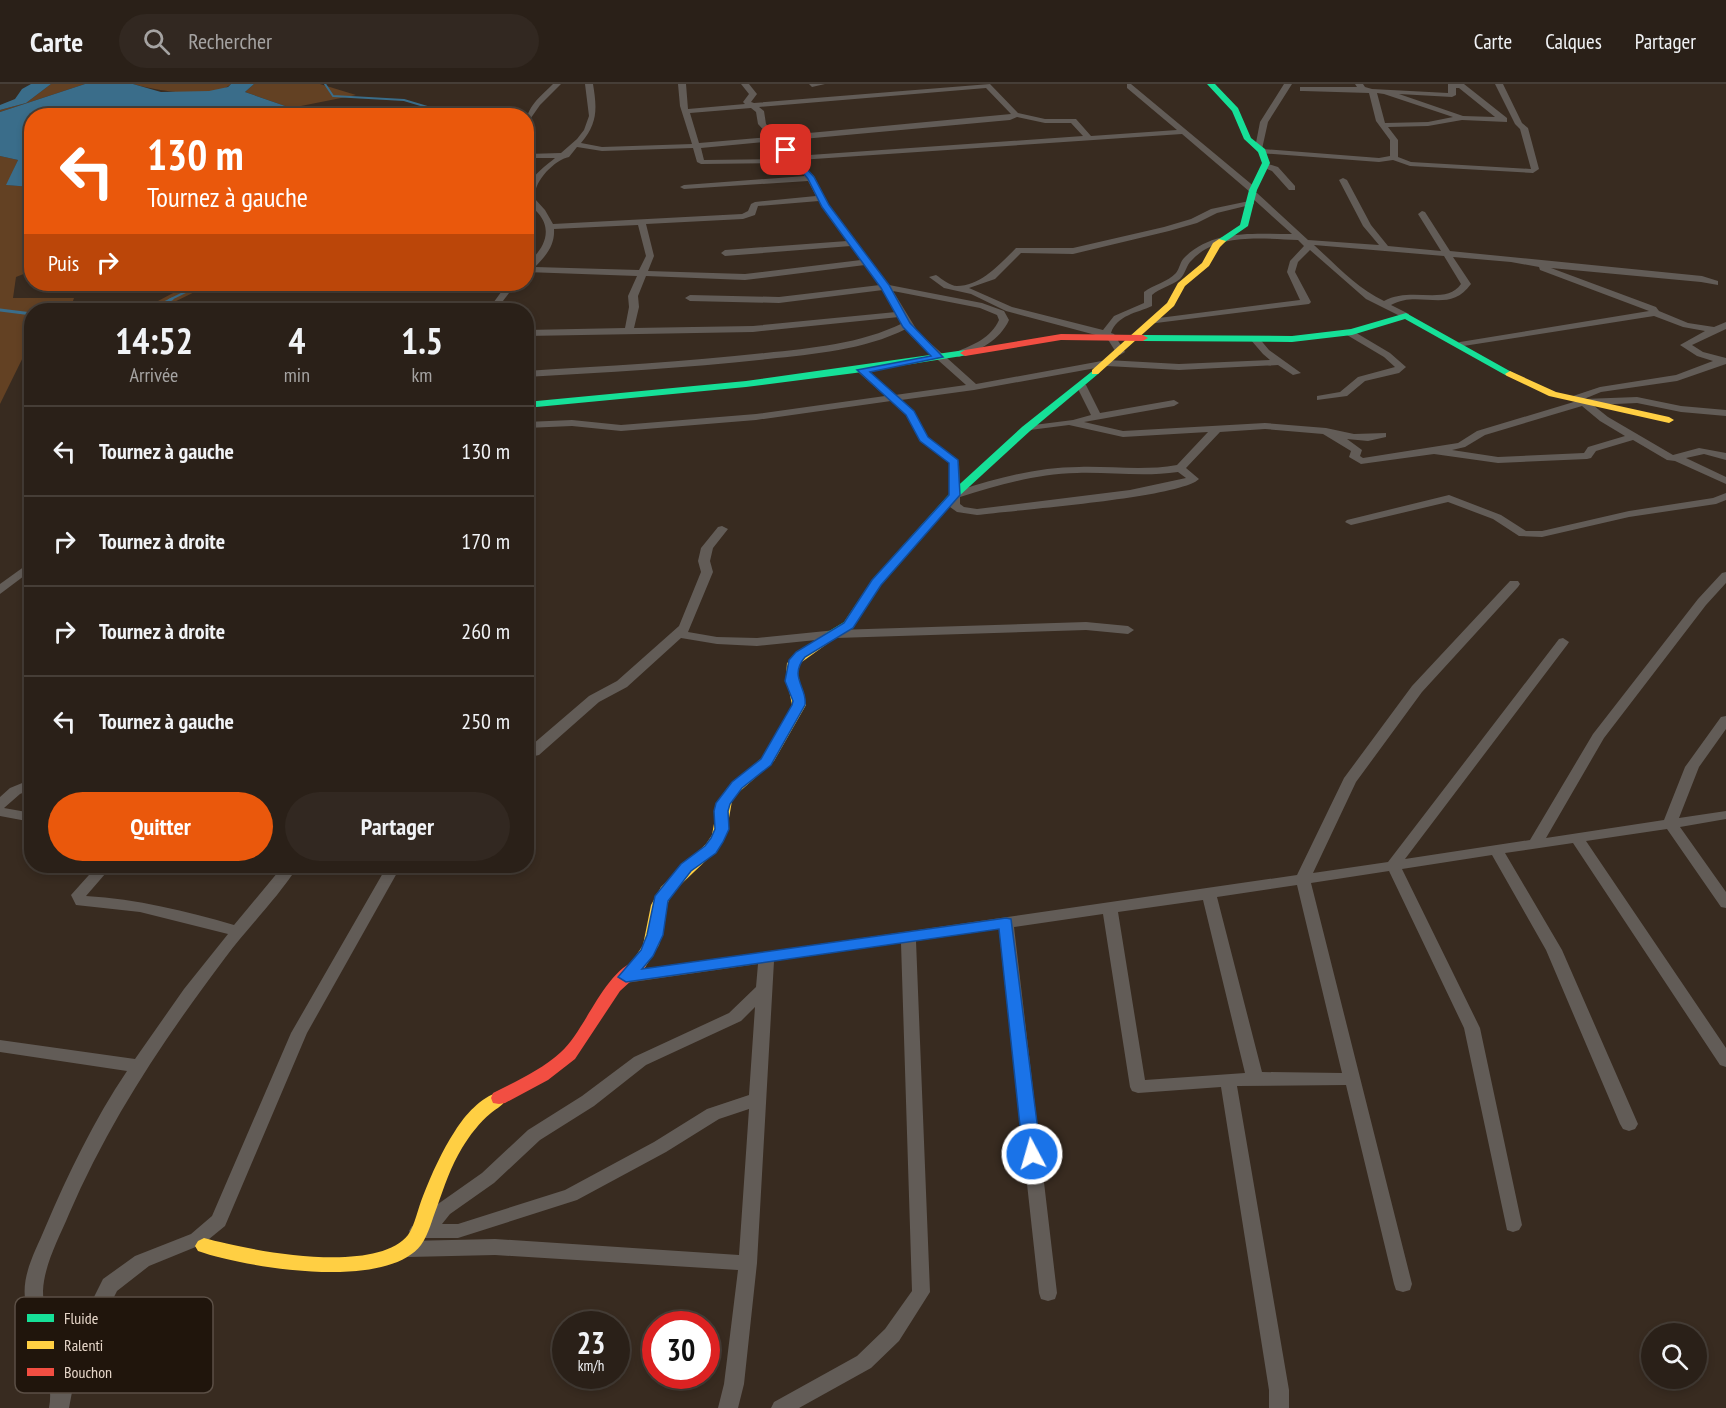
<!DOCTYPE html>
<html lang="fr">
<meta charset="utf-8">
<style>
body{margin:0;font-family:"PT Sans Narrow",sans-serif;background:#322821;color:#f1f3f6;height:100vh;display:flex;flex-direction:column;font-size:22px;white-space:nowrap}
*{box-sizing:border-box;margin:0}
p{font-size:20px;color:#a5a3a2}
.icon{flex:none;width:33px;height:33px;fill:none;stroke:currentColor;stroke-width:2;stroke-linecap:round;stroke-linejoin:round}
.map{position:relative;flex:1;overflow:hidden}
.side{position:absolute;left:24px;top:219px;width:510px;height:570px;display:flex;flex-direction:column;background:#2a2018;border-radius:24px;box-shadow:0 3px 9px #0003,0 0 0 2px #463e37}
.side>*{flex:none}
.banner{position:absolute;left:24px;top:24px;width:510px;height:183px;border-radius:24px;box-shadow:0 3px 9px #0003,0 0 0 2px #463e37;background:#ea580c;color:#fff;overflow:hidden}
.controls{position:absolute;left:1641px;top:1239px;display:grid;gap:12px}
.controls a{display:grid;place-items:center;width:66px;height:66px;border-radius:50%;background:#2a2018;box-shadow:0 3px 9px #0003,0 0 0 2px #463e37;font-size:30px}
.speed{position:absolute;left:552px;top:1227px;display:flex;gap:12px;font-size:30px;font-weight:700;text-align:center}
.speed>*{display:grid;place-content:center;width:78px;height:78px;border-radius:50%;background:#2a2018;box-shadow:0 3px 9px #0003,0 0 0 2px #463e37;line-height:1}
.speed small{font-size:15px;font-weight:400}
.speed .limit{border:9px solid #d22;background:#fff;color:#111}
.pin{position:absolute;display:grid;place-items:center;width:51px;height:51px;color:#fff;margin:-26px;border-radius:12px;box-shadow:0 3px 9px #0006}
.me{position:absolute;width:66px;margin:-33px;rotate:354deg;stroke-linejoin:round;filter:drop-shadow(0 0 4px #0008)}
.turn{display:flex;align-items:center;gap:21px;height:126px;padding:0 24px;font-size:27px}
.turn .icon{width:78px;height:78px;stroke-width:2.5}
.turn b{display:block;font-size:42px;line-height:51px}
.then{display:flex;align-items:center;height:57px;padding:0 24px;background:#0003;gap:12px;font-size:22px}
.eta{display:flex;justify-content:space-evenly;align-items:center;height:102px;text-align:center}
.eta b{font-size:36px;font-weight:800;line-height:42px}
.primary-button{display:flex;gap:12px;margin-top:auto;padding:12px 24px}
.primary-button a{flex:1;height:69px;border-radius:36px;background:#ea580c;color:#fff;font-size:24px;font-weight:800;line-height:69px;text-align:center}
.primary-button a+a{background:#322821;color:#f1f3f6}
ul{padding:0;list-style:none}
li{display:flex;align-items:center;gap:18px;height:90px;padding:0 24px;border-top:2px solid #463e37}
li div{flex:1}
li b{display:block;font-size:22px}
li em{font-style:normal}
header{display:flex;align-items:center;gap:36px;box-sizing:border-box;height:84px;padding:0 30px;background:#2a2018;border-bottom:2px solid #463e37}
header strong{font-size:28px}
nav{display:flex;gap:33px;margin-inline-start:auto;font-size:21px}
.search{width:420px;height:54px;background:#322821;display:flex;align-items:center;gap:15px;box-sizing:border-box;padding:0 21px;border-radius:33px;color:#a5a3a2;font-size:22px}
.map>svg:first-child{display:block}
.green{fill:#634123}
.water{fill:#3a6d8a}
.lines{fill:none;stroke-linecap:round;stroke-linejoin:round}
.stream-far1{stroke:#3a6d8a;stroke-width:2}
.stream{stroke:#3a6d8a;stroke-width:3}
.street{fill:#625c57;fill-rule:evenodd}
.fast{fill:#16e098;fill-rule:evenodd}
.slow{fill:#ffcf43;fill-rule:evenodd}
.jam{fill:#f24e42;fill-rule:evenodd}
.route{fill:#1a73e8;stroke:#114b97;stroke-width:1.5}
.key{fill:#20150c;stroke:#5b4f45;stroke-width:1.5}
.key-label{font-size:16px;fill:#e6d6c9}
</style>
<header>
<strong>Carte</strong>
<div class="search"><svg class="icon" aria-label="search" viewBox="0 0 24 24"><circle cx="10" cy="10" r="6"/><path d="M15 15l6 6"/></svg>Rechercher</div>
<nav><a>Carte</a><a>Calques</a><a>Partager</a></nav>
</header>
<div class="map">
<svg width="1726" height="1324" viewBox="0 0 1726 1324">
<rect width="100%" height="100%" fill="#382b20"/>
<g class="green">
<polygon points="51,0 85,0 0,28 0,26 26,19"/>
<path d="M 133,0 L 231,0 C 214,17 154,6 133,0 Z"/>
<polygon points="254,0 320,0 356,11 291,24 245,8"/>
<polygon points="0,72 18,76 7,101 31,103 31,187 16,193 13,214 74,214 70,226 158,217 190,200 211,200 168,221 139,226 32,226 31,257 0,320"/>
</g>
<g class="water">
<polygon points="31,0 51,0 26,19 0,26 0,21 15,15 22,5"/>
<polygon points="85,0 133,0 161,8 209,7 228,3 231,0 254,0 245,8 291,24 248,32 32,32 31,103 6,101 18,76 0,72 0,28"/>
</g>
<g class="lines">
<g class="stream-far1">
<polyline points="325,0 333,12 404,16 434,25 480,32"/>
<polyline points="169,216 202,200"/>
</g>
<g class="stream">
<polyline points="0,226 32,230"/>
<polyline points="107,226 164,219 172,215"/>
</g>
<g class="street">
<path d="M 553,0 L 561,0 L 540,21 L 526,41 C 526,23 541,12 553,0 Z"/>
<path d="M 585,0 L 593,0 C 597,24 598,39 581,59 L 602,63 L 692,60 L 680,22 L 678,0 L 686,0 L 688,25 L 745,20 L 743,18 L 749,10 L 741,0 L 749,0 L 757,10 L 751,18 L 754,19 L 990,0 L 1018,29 L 1045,35 L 1076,35 L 1091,52 L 1177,46 L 1127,4 L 1127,0 L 1131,0 L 1256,104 L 1256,108 L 1250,108 L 1182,50 L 799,76 L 814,92 L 829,121 L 889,201 L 982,219 L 1004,227 L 1009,236 C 1000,256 979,267 959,273 L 956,272 L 956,268 C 973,261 991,254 999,236 L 997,231 L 980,224 L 893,207 L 918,248 L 976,300 L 1107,276 L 1179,280 L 1270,276 L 1263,270 L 1250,255 L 1255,252 L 1258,253 L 1269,266 L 1301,289 L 1293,291 L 1278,281 L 1179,286 L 1107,282 L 974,306 L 901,316 L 914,327 L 928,353 L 959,378 L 960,406 C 998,394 1038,383 1079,383 C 1111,382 1144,387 1177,381 L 1208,348 L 1123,353 L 1069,341 L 1022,347 L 1022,343 L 1026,342 L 1073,336 L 1091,331 L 1076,301 L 1081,298 L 1086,301 L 1100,329 L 1174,316 L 1179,319 L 1174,322 L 1084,338 L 1123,347 L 1265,339 L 1326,344 L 1354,350 L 1386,349 L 1386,353 L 1368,357 L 1347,355 L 1362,366 L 1360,372 L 1363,374 L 1458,359 L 1477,347 L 1577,317 L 1572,314 L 1573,312 L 1600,303 L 1676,291 L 1713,277 L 1697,272 L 1680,261 L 1705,247 L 1683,243 L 1654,232 L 1457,263 L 1455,261 L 1460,258 L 1649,227 L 1540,186 L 1539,183 L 1511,178 L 1453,173 L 1471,200 C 1449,231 1419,205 1391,221 L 1409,230 L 1409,234 L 1406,235 L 1366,215 L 1310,166 L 1298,178 L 1295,188 L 1311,218 L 1309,220 L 1148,240 L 1148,236 L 1151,235 L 1300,216 L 1287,188 L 1290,177 L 1304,162 L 1298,156 C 1263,155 1218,148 1192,176 C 1186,181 1186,189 1180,195 C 1171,202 1160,204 1152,211 L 1152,222 C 1137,229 1117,231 1111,249 L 1114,250 L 1125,268 L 1120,271 L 1117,270 L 1107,254 L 1006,227 L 971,210 L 944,204 L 929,193 L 936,191 C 942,195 950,202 957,202 C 981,202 1001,179 1016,164 L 1073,164 L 1164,143 L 1191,135 L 1211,125 L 1254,116 L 1254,120 L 1217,129 L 1197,139 L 1169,147 L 1073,170 L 1021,169 L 995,195 L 969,204 L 1012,223 L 1103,246 L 1114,232 L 1144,219 L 1144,208 C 1153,201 1168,198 1176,189 C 1180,184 1180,177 1185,173 C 1213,145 1256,150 1292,150 L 1251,113 L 1251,109 L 1257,109 L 1308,156 L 1379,161 L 1363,142 L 1339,96 L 1343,94 L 1347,96 L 1371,141 L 1388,162 L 1441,167 L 1418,130 L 1422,127 L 1425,128 L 1450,167 L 1702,192 L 1718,197 L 1718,201 L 1701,198 L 1551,184 L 1656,223 L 1659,227 L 1688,239 L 1714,243 L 1726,238 L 1726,245 L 1692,261 L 1703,268 L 1726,274 L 1726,280 L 1677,297 L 1601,308 L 1584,315 L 1637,313 L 1681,322 L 1726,326 L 1726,332 L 1681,328 L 1637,319 L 1593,321 L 1608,333 L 1673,371 L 1699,364 L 1726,369 L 1726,376 L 1704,370 L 1686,374 L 1726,393 L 1726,400 L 1675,377 L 1667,376 L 1633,356 L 1596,367 L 1591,374 L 1587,375 L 1498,379 L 1434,370 L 1361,380 L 1349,373 L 1351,367 L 1323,350 L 1265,345 L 1220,348 L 1186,384 L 1199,395 C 1180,414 1015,426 977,431 L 957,428 L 950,423 L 949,379 L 920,357 L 906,331 L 891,317 L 756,336 L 621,347 L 572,342 L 526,344 L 526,338 L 572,336 L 621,341 L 756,330 L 885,312 L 859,289 L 857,287 L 862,284 L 895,311 L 966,301 L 911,252 L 906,245 C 864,266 814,270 768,275 C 688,284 607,288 526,293 L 526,287 C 606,282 686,278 765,269 C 812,264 860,260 903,239 L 899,233 L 753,248 L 526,252 L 526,246 L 625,244 L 629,223 L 628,212 L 637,192 L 526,188 L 526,180 C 543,167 554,147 538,129 C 534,124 528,120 526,114 C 523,98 544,83 555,74 L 526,74 L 526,70 L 561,69 L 577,55 L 584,46 L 589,32 ZM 986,4 L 1011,30 L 777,52 L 766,40 L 764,27 L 759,23 ZM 751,24 L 756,28 L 758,40 L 770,53 L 699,59 L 690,29 ZM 1017,33 L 1045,39 L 1071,39 L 1083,52 L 795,72 L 781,57 L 1010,36 ZM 774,57 L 789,75 L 704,76 L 701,64 ZM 577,63 L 602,67 L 693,64 L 697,78 L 701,80 L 793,79 L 805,92 L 684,101 L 680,103 L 684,105 L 808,97 L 816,112 L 755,118 L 751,120 L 748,127 L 742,130 L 553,140 L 545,126 L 535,115 C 532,99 554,76 569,73 ZM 819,117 L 847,157 L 725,166 L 721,169 L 725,172 L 851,162 L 861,176 L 745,190 L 648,187 L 654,172 L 646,140 L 743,135 L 755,131 L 758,122 ZM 638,141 L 646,172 L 639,186 L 535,183 C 546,172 555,161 554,145 ZM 1314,161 L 1444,172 L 1461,200 C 1446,222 1411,202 1384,217 C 1357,204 1336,181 1314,161 ZM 865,181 L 880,201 L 779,213 L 690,211 L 685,214 L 690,217 L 779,219 L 883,206 L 896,228 L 753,242 L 634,244 L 639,223 L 638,212 L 646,192 L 745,196 ZM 1582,322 L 1600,337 L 1625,352 L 1588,363 L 1584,369 L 1498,373 L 1452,366 L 1465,363 L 1485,351 ZM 1178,388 L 1186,394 L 1130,406 L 977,425 L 964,423 L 960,420 L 960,413 C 998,401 1036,390 1077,389 C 1111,388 1144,393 1178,388 Z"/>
<polygon points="809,0 825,0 812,3"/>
<path d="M 1284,0 L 1292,0 L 1268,38 L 1262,65 L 1379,74 L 1390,72 L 1390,56 L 1376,37 L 1369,9 L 1303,7 L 1300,7 L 1300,3 L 1357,3 L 1355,0 L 1363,0 L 1365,3 L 1372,5 L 1448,9 L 1448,0 L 1464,0 L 1507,34 L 1507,38 L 1462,36 L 1428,42 L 1388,43 L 1398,56 L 1398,73 L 1411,78 L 1531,85 L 1520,45 L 1515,40 L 1495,0 L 1503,0 L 1522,39 L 1528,44 L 1539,85 L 1533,89 L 1410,82 L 1393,76 L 1379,78 L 1259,69 L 1255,64 L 1260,38 ZM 1456,4 L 1459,4 L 1495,33 L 1463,32 L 1399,10 L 1452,13 L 1456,11 ZM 1377,9 L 1384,10 L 1453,33 L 1428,38 L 1385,39 Z"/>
<polygon points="1265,79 1278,83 1295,102 1295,106 1289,106 1272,87 1262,83 1262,79"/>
<polygon points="507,200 516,200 496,226 488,226"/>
<polygon points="1347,247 1353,247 1390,269 1406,283 1399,289 1365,297 1347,312 1317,316 1317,312 1340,308 1358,293 1395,283 1384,273 1347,251"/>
<polygon points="1726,409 1726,416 1716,420 1629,433 1542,453 1519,452 1493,435 1448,418 1351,441 1345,438 1347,436 1449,411 1501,431 1526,447 1542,447 1629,427 1713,414"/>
<polygon points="722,442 728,445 713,464 710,477 713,488 688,548 717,553 757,554 836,546 1086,538 1128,542 1134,546 1128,550 1086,546 836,554 757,562 717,560 681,554 627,603 599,618 539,671 526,674 526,666 589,612 617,597 679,542 701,488 698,477 701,464 718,443"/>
<polygon points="32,477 32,486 0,510 0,500"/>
<path d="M 1726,488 L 1726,499 L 1706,521 L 1604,654 L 1546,754 L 1664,736 L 1685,683 L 1721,633 L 1726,632 L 1726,645 L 1699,683 L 1679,734 L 1726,727 L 1726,735 L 1680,743 L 1726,808 L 1726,824 L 1721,823 L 1667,745 L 1586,757 L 1726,964 L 1726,983 L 1720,981 L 1573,759 L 1505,769 L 1562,866 L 1638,1040 L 1635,1045 L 1629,1047 L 1623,1045 L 1620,1040 L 1546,866 L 1492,771 L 1402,785 L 1480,944 L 1522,1141 L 1519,1146 L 1513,1148 L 1507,1146 L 1464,944 L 1389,787 L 1311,799 L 1412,1200 L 1410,1206 L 1403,1208 L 1396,1206 L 1394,1200 L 1346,1001 L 1237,1002 L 1289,1306 L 1289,1324 L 1269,1324 L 1269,1306 L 1221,1003 L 1138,1009 L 1132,1007 L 1130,1003 L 1103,830 L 1014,843 L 1057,1209 L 1055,1215 L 1048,1217 L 1041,1215 L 1039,1209 L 999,845 L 916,857 L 930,1208 L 899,1257 L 871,1284 L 799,1324 L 771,1324 L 774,1318 L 857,1272 L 885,1245 L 912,1207 L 901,859 L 774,877 L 757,1179 L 744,1300 L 738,1324 L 718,1324 L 724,1300 L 738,1186 L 495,1171 L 408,1173 L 402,1170 L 399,1165 L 402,1160 L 408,1157 L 495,1155 L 739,1171 L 749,1025 L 719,1035 L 666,1068 L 577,1116 L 458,1154 L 418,1154 L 412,1152 L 409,1147 L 412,1142 L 421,1140 L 438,1120 L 482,1089 L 528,1046 L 582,1012 L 634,973 L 729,929 L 756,903 L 758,880 L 626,899 L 620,897 L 618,893 L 620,889 L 1297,791 L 1344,694 L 1412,602 L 1510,497 L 1518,497 L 1520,500 L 1518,503 L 1422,608 L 1356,698 L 1313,789 L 1388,778 L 1559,555 L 1563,554 L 1569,558 L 1567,561 L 1405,775 L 1530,756 L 1593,650 L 1698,515 L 1722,489 ZM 1297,801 L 1342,989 L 1262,988 L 1217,813 ZM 1203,816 L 1245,989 L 1145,996 L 1118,828 ZM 755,923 L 749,1011 L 707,1025 L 654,1058 L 565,1106 L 458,1140 L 442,1140 L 450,1130 L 494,1099 L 540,1056 L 594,1022 L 646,981 L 741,937 Z"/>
<polygon points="32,695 32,705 20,710 4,724 32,729 32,738 0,732 0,713 10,704"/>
<path d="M 97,782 L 112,782 L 86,812 C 137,815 186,827 234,841 L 283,782 L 298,782 C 277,815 248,843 225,874 C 164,955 109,1037 69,1130 C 59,1154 44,1181 43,1207 C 43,1230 55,1256 62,1277 L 103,1195 L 135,1172 L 191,1150 L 212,1132 L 291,949 L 383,789 L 384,782 L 398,782 L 397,789 L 307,949 L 225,1142 L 203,1160 L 149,1182 L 117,1207 L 70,1301 L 72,1308 L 69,1324 L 49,1324 C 56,1287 29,1251 25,1214 C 22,1190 36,1166 45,1144 C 68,1090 94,1036 127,987 L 0,968 L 0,956 L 135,975 L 184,905 L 228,850 L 140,828 L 76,821 L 71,811 Z"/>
</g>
<g class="fast">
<polygon points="1207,0 1215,0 1238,24 1251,54 1265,65 1270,79 1257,106 1248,142 1222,160 1219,159 1219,155 1240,141 1249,106 1262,79 1258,68 1244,55 1232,27"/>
<polygon points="1406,229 1515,290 1507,292 1405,235 1352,251 1292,258 1143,257 1138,254 1143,251 1292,252 1351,245"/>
<polygon points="965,266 970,269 968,271 855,289 746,303 526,324 526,318 746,297"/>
<polygon points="1095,285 1100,288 1098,290 1030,347 958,413 881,501 853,544 834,555 826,555 824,552 826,549 844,538 872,496 950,409 1022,343"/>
</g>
<g class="slow">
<polygon points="1219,155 1226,157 1220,163 1209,182 1185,202 1174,222 1098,290 1092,290 1092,286 1167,219 1178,199 1202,179 1213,159"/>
<polygon points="1510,287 1556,308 1669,333 1674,336 1669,339 1549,312 1507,292 1505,290"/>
<polygon points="830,548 834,549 836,552 834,555 799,580 798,591 806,621 774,677 738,709 732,717 726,751 717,766 672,809 667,821 659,861 644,885 632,885 630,881 643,861 651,821 661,803 706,760 712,751 718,717 728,703 764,672 792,621 786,591 787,579"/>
<path d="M 499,1008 L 505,1009 L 507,1014 C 504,1021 497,1024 491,1029 C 479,1039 470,1051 462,1064 C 451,1082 444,1103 437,1123 C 432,1135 429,1150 421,1161 C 386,1207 246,1184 198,1167 L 195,1162 L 198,1157 L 204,1154 C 248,1166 375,1192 408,1151 C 415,1141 418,1124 423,1112 C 432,1089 442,1067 455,1047 C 465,1031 481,1013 499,1008 Z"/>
</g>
<g class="jam">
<polygon points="1061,250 1143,251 1148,254 1143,257 1061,256 965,272 960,269 965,266"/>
<path d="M 638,876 L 644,877 L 646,881 L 644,885 L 620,907 L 575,975 L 548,996 L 505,1019 L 499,1020 L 493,1019 L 491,1014 L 493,1009 C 517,997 541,986 561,968 C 585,947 605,885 638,876 Z"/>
</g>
</g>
<path class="route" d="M 784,65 L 789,65 L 814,93 L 829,121 L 889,201 L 910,239 L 943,273 L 870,288 L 914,327 L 928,353 L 958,376 L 960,411 L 881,501 L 853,544 L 805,573 C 788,593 808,604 805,621 L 771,681 L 742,704 L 730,720 L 728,727 L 729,745 L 723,758 L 716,769 L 691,787 L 668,817 L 663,851 L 653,872 L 642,885 L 1006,834 L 1011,835 L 1041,1070 L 1038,1075 L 1026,1075 L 1023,1070 L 999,845 L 626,898 L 618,893 L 641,866 L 647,851 L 655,812 L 681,780 L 705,762 L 711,754 L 715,745 L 714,727 L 716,719 L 732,698 L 761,675 L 792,621 L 793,617 L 785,597 L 789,576 L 796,568 L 844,539 L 872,496 L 949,411 L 949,379 L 920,357 L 906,331 L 857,286 L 931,272 L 903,243 L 881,204 L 822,123 L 808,95 Z"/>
<rect x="15" y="1213" width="198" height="96" rx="9" class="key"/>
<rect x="27" y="1230" width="27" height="8" fill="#16e098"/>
<rect x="27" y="1257" width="27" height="8" fill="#ffcf43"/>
<rect x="27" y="1284" width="27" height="8" fill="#f24e42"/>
<g class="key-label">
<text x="64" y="1240">Fluide</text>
<text x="64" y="1267">Ralenti</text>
<text x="64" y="1294">Bouchon</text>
</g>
</svg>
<div class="controls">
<a><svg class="icon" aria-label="search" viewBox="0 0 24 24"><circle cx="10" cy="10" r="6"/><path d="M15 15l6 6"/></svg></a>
</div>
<div class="speed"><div>23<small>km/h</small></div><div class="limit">30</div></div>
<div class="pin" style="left:786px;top:66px;background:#d93025"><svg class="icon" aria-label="arrive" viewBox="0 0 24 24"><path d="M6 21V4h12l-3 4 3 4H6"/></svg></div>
<svg class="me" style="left:1032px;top:1070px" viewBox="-20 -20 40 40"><circle r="17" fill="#1a73e8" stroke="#fff" stroke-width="3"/><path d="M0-11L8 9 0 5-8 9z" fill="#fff"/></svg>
<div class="banner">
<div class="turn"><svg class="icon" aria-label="left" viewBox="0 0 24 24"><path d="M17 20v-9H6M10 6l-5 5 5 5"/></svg><div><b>130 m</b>Tournez à gauche</div></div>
<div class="then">Puis<svg class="icon" aria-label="right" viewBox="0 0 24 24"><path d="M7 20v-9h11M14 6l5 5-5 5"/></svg></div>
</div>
<section class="side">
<div class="eta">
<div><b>14:52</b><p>Arrivée</p></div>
<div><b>4</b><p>min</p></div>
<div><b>1.5</b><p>km</p></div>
</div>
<ul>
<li><svg class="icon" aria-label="left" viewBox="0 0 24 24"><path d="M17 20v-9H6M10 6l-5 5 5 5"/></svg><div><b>Tournez à gauche</b></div><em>130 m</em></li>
<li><svg class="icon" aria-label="right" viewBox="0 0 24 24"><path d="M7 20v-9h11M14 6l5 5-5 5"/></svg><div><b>Tournez à droite</b></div><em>170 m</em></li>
<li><svg class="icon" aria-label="right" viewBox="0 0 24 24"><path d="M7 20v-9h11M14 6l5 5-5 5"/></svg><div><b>Tournez à droite</b></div><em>260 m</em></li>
<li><svg class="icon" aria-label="left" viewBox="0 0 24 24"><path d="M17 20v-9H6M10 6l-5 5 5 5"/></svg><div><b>Tournez à gauche</b></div><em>250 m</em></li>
</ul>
<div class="primary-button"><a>Quitter</a><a>Partager</a></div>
</section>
</div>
